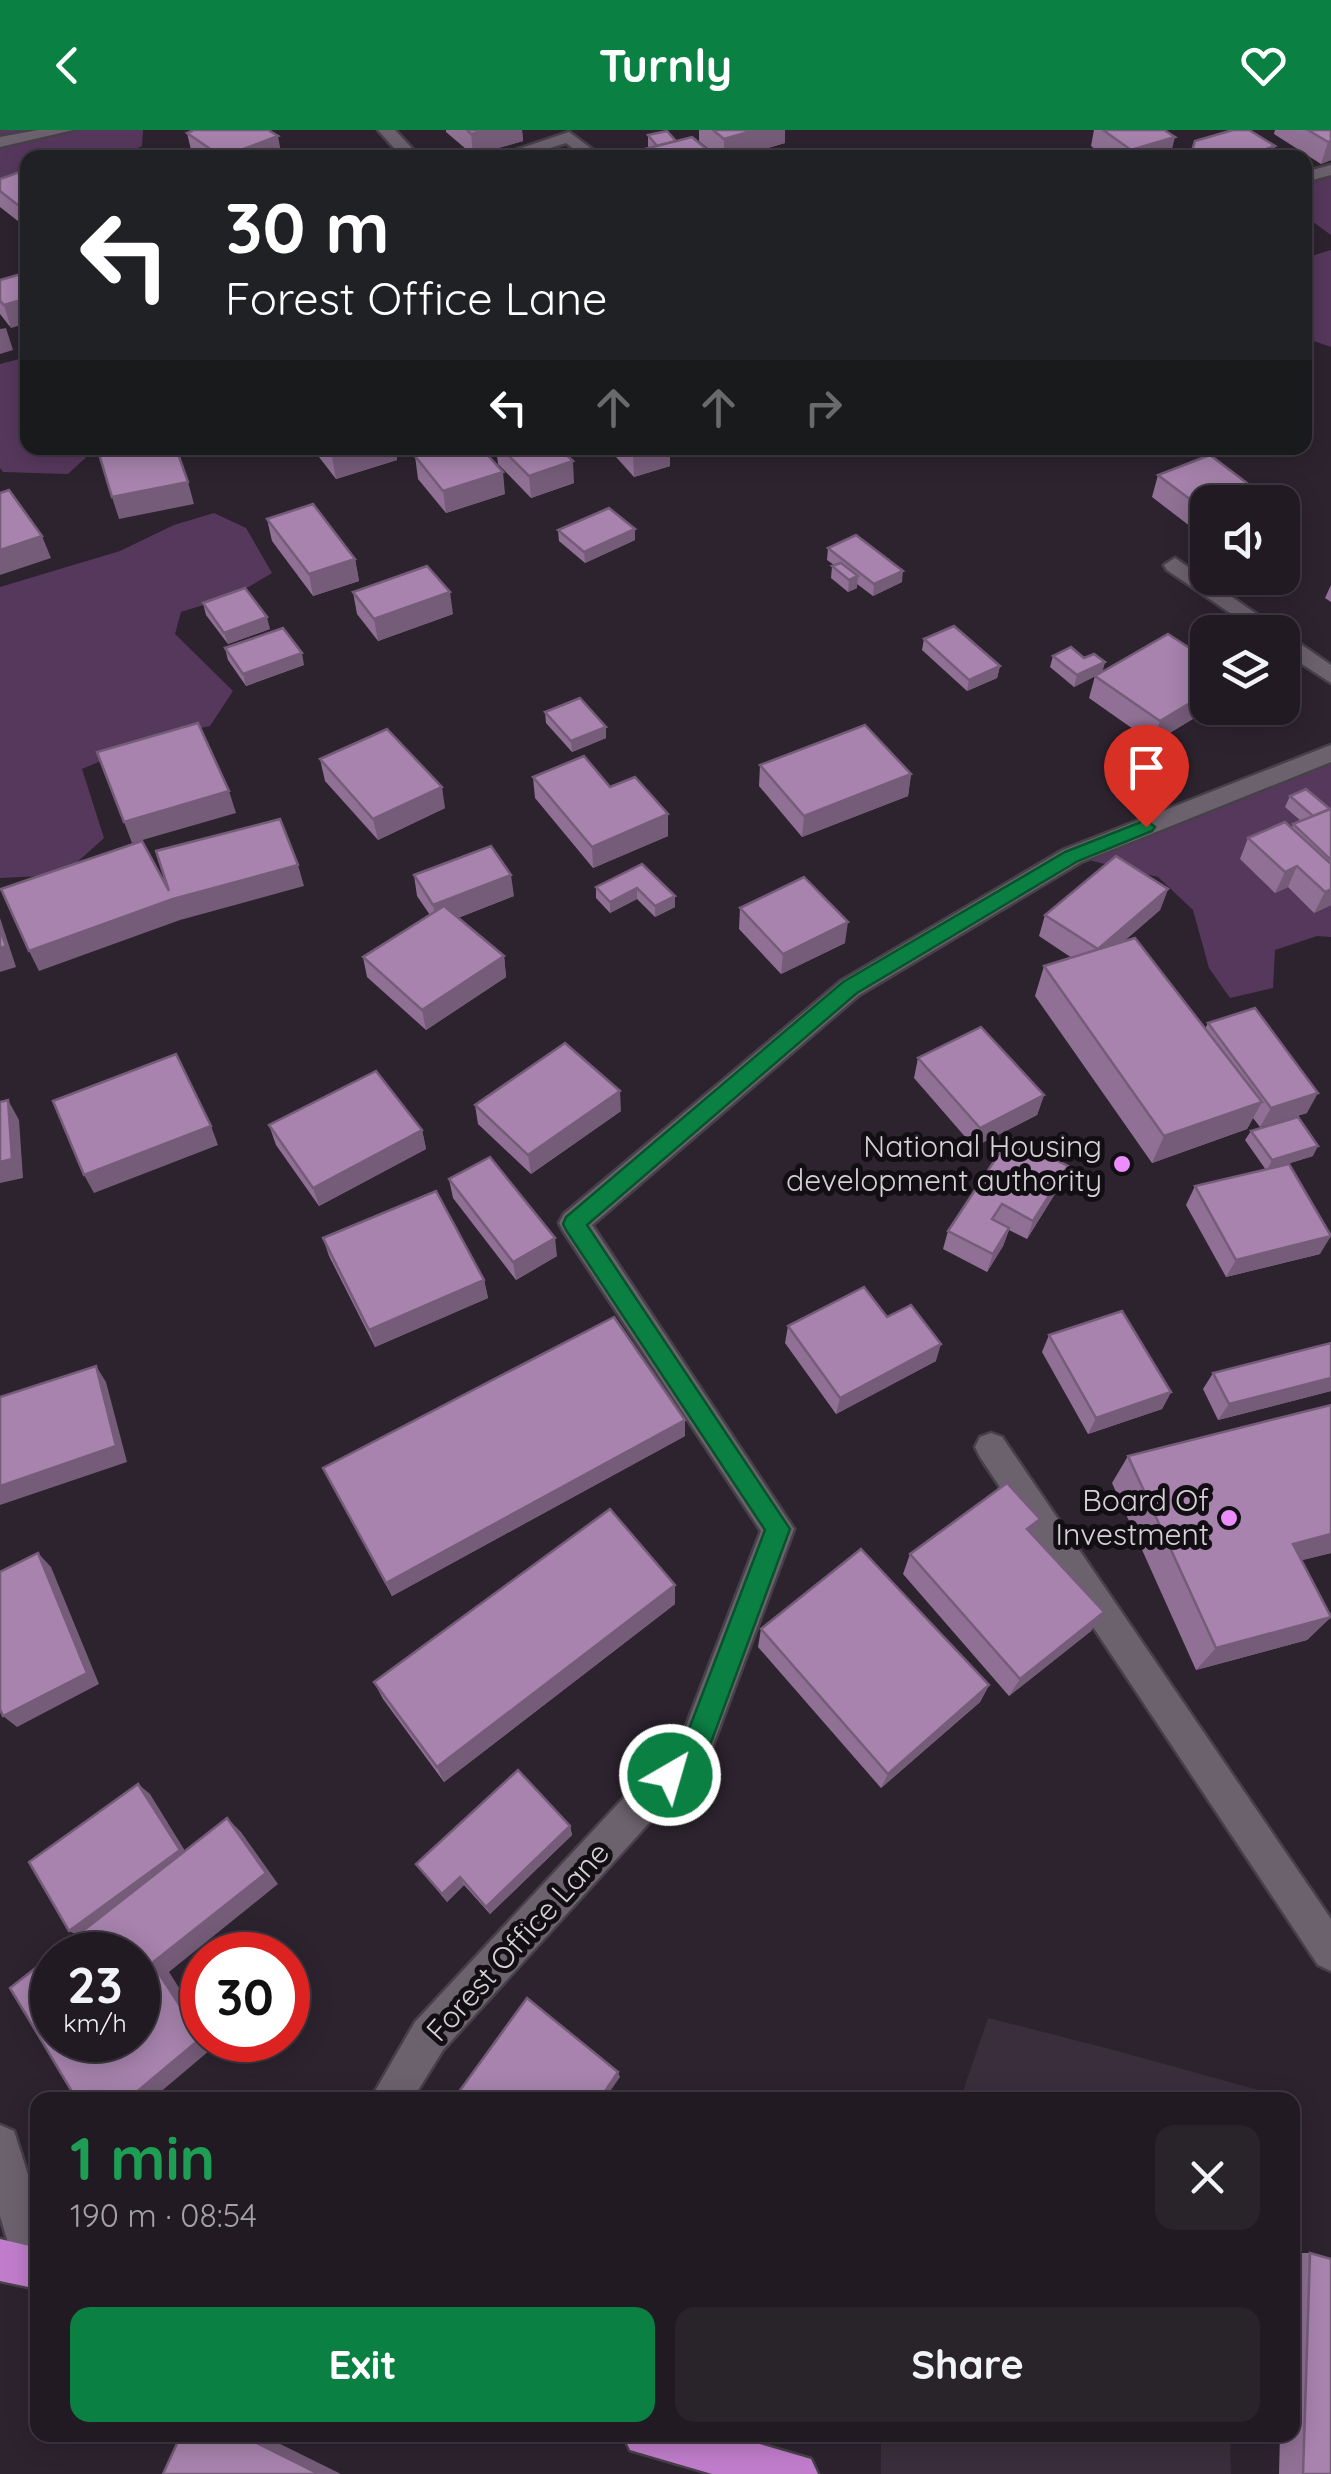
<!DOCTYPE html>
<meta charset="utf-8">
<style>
body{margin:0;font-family:Quicksand,sans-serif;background:#29232a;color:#f1f3f6;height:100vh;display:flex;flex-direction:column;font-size:38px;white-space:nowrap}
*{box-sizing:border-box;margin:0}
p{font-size:32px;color:#a2a1a5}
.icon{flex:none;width:55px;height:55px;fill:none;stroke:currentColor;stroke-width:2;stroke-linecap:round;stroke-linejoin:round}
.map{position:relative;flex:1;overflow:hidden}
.side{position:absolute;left:30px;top:1962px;width:1270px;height:350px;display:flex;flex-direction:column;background:#211a22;border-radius:20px;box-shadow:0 5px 25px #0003,0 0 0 2px #3e3840}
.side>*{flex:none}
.guide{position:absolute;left:20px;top:20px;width:1292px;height:305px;border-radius:20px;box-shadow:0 5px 25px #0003,0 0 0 2px #3e3840;background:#202124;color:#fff;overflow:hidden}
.tools{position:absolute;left:1190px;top:355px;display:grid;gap:20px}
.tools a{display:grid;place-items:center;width:110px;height:110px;border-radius:20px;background:#211a22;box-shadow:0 5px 25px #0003,0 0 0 2px #3e3840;font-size:50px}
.speed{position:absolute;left:30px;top:1802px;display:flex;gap:20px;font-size:50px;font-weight:700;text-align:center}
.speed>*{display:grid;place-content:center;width:130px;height:130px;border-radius:50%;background:#211a22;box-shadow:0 5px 25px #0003,0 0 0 2px #3e3840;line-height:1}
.speed small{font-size:25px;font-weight:400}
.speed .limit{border:15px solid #d22;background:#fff;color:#111}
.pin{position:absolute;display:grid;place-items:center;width:85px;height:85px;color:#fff;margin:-102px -42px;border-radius:50% 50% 50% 0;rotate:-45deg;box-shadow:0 0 10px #0007}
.pin .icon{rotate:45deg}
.me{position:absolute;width:110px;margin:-55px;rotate:38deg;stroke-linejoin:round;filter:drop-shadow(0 0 8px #0008)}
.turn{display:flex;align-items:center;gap:35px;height:210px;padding:0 40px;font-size:45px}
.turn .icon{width:130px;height:130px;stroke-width:2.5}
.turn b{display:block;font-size:70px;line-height:85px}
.lanes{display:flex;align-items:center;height:95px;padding:0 40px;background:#0003;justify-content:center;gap:50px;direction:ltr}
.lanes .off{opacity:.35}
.round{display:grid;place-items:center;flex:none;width:105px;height:105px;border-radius:20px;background:#29232a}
.headline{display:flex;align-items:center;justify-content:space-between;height:170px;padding:0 40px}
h1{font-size:60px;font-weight:700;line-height:75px;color:#1e9e55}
.cta{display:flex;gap:20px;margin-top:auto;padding:20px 40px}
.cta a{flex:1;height:115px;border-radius:20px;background:#0b8043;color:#fff;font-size:40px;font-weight:700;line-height:115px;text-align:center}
.cta a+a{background:#29232a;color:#f1f3f6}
header{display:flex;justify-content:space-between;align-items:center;height:130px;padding:0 40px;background:#0b8043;color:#fff;font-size:45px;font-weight:700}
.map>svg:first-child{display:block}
.built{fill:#3a2e3c}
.green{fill:#57385d}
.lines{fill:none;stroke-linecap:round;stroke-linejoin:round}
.minor-casing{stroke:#464048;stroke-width:5}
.highway-casing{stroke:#464048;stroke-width:5}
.minor{fill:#6c626e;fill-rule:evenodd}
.highway{fill:#c17dcc;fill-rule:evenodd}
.wall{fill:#907195}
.shaded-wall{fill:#755c79}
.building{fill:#a783ad;stroke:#755c79;stroke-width:2.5;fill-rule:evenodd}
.route{fill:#0b8043;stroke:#07532c;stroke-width:2.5}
.poi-dot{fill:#eb8dfb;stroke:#120e13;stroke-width:4}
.labels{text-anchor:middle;stroke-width:10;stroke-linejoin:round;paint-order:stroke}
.poi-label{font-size:30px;fill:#d6d0d7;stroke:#120e13;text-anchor:end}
.street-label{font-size:30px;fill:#d6d0d7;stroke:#120e13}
</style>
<header><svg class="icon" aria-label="back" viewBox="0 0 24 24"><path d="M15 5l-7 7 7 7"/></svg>Turnly<svg class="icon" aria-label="heart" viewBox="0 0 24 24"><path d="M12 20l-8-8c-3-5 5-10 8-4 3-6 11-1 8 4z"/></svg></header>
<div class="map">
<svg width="1331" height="2344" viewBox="0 0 1331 2344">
<rect width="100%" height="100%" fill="#2c232e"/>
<g class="built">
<polygon points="988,1888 1106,1918 1280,1966 1279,1970 960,1970"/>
<polygon points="881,2305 1230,2305 1231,2344 881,2344"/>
</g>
<g class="green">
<polygon points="0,0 143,0 142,16 120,27 28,28 27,49 0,61"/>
<polygon points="1325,42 1331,46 1331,105 1305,86 1305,47"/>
<polygon points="1331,120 1331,217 1305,208 1305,128"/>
<polygon points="27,227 28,318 96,318 68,344 3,342 0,338 0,234"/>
<polygon points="214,383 246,398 272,443 235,465 181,482 175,504 233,561 210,596 157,607 82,639 104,708 63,745 0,748 0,457 120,421 174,395"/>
<polygon points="1331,623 1331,807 1317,806 1275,820 1273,858 1230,868 1209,838 1193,780 1158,747 1072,726"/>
</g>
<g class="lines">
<g class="minor-casing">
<g id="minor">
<polygon points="38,0 73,0 0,17 0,7"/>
<polygon points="378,0 395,0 421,28 403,28"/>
<polygon points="569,2 604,28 585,28 566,13 519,28 492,28"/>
<polygon points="1331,35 1331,45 1305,52 1305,42"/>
<polygon points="1175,428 1331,535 1331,553 1282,521 1282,502 1258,502 1167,440 1164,435"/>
<polygon points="1331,615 1331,632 1081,732 859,865 592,1095 794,1399 708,1628 443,1920 412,1970 370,1970 415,1892 683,1604 761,1401 564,1102 559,1093 564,1084 841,851 1063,720"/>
<polygon points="991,1303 1002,1307 1331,1789 1331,1841 1318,1835 980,1327 975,1317 980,1307"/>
<polygon points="0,1995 14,2001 38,2076 35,2159 20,2153 0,2086"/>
</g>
</g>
<g class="highway-casing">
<g id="highway">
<polygon points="0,2109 38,2118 38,2159 0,2151"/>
<polygon points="623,2305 729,2305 811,2329 818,2344 712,2344 630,2320"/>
</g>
</g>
<use href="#minor" class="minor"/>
<use href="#highway" class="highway"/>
</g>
<g class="wall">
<polygon points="446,0 522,0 523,11 473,25 446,2"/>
<polygon points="699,0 785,0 785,13 734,28 720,28 699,11"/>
<polygon points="1094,0 1164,0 1170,28 1107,28 1091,16"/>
<polygon points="1275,0 1331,0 1331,30 1321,34 1274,4"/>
<polygon points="187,3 282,28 196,28 192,24"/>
<polygon points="648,5 676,11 716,27 641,28 641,20 649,18 648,16"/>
<polygon points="1195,11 1275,16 1272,28 1190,28"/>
<polygon points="28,39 28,99 0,77 0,49"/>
<polygon points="0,150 11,198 0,184"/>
<polygon points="312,318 396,318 397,330 336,349"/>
<polygon points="496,318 559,318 574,353 531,368 498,334"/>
<polygon points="608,318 670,318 670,336 634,347"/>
<polygon points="415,326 505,364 446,383 418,349"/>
<polygon points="1158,345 1208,372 1208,410 1152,367"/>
<polygon points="267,389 355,429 359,451 313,466 272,411"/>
<polygon points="558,400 635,410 585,433 559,411"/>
<polygon points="828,418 902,452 873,466 857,454 857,458 848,462 831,448 832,436 834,435 827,430"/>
<polygon points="1331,455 1331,472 1325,468"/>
<polygon points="353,462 453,484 378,511 357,484"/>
<polygon points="203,473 270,499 228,514 206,485"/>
<polygon points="924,509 1000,536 997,548 967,561 922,520"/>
<polygon points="225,518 304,535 246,556 228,530"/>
<polygon points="1053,526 1084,528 1105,532 1102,542 1211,578 1153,613 1089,568 1095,546 1074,557 1050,537"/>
<polygon points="545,582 606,608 572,622 546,593"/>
<polygon points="320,629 445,678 378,710 325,651"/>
<polygon points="760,635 911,644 908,666 802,707 759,656"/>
<polygon points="533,647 610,657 668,684 668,706 593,738 535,668"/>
<polygon points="1290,666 1331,679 1331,775 1314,783 1288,757 1275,763 1240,729 1248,708 1292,698 1293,694 1301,691 1285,677"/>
<polygon points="642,734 675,766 675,777 655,787 637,769 610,783 596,768 596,757"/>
<polygon points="414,745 514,766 458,788 504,826 506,847 426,900 367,847 363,827 430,785 417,766"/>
<polygon points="1168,759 1160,780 1124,811 1205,899 1208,893 1307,983 1260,997 1253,988 1247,999 1152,1033 1035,866 1044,836 1072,828 1039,806 1045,785"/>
<polygon points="740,778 845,813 781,844 739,799"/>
<polygon points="918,928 1044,965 1037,985 974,1017 914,948"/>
<polygon points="475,975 621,981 531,1044 478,994"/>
<polygon points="269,995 422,1000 426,1019 319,1076 276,1015"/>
<polygon points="1251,1001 1313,1026 1271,1039 1320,1124 1226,1147 1186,1075 1195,1056 1266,1040 1245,1010"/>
<polygon points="1010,1007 1061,1054 1027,1109 1009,1100 1003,1116 987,1142 943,1119 948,1101"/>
<polygon points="449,1049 557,1126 516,1150 453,1068"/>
<polygon points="323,1108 484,1150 488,1168 375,1217 329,1126"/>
<polygon points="887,1187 936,1231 836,1284 785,1213 788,1196"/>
<polygon points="1049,1205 1171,1262 1162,1279 1088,1304 1042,1222"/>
<polygon points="1331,1213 1331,1261 1218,1290 1203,1259 1213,1243"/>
<polygon points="685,1306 392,1466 323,1338"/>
<polygon points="1128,1326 1331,1423 1302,1430 1331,1487 1307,1510 1196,1540 1112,1353"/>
<polygon points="1032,1405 1091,1501 1009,1566 903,1444 910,1424"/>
<polygon points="675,1455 675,1474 444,1652 383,1569 374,1552"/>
<polygon points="761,1499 989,1555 980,1572 881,1658 758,1517"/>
<polygon points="570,1696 572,1705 490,1784 464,1755 447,1772 416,1734"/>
<polygon points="1292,2123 1310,2123 1331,2344 1279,2344 1280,2305 1292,2305"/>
</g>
<g class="shaded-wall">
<polygon points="485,0 522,0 523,11 473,25 471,4"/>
<polygon points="755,0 785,0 785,13 734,28 724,28 724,9"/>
<polygon points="278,6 282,28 222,28 222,27"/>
<polygon points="1175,7 1170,28 1129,28 1131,20"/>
<polygon points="1331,11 1331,30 1321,34 1328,12"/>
<polygon points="1275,16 1272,28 1237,28"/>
<polygon points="28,168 28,193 11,198 4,175"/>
<polygon points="6,198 13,220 0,224 0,199"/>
<polygon points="361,318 396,318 397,330 336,349 332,326"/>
<polygon points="657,318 670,318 670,336 634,347 633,324"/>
<polygon points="573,331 574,353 531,368 529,346"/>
<polygon points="503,342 505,364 446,383 443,361"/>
<polygon points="188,352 194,374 119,389 112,367"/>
<polygon points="635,399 635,410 585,433 584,422"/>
<polygon points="42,406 51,428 0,445 0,420"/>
<polygon points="355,429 359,451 313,466 309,444"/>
<polygon points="903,441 902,452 873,466 874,454"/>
<polygon points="858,446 857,458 848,462 849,450"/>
<polygon points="450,462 453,484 378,511 374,489"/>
<polygon points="267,487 270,499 228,514 224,503"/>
<polygon points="302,523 304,535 246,556 243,544"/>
<polygon points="1105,532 1102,543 1074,557 1077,545"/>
<polygon points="1000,536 997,548 967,561 969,550"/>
<polygon points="1208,562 1208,578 1211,578 1153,613 1160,591"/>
<polygon points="606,597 606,608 572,622 571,611"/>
<polygon points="911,644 908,666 802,707 804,686"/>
<polygon points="442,657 445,678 378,710 373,689"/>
<polygon points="229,661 236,683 132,713 124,692"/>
<polygon points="668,684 668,706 593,738 592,717"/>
<polygon points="298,735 304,756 180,790 39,841 29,821 173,769"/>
<polygon points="1297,736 1288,757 1275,763 1285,742"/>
<polygon points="511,745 514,766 437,796 433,775"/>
<polygon points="637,758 637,769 610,783 610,772"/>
<polygon points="1168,759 1160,780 1091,840 1098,819"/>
<polygon points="1331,759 1331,775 1314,783 1325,762"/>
<polygon points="675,766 675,777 655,787 655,776"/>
<polygon points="0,788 16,837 0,842"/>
<polygon points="848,792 845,813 781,844 783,824"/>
<polygon points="504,826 506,847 426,900 422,880"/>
<polygon points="620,961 621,981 531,1044 528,1025"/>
<polygon points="1318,963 1307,983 1260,997 1271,978"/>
<polygon points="1044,965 1037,985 974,1017 980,998"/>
<polygon points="8,970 19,990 23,1048 0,1053 0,1032"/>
<polygon points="1262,972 1247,999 1152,1033 1164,1006"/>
<polygon points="211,996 218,1015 94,1063 84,1045"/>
<polygon points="422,1000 426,1019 319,1076 313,1058"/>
<polygon points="1318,1016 1313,1026 1267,1040 1272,1030"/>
<polygon points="1068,1036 1061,1054 1027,1109 1033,1091"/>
<polygon points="1009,1098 1003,1116 987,1142 993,1124"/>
<polygon points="1331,1106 1320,1124 1226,1147 1236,1130"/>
<polygon points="555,1108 557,1126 516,1150 513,1132"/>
<polygon points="484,1150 488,1168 375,1217 369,1200"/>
<polygon points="941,1214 936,1231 836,1284 840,1268"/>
<polygon points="96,1236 106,1252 127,1332 0,1375 0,1356"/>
<polygon points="1331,1248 1331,1261 1218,1290 1229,1274"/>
<polygon points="1171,1262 1162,1279 1088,1304 1096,1288"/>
<polygon points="685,1290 685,1306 392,1466 386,1453"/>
<polygon points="1040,1389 1030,1410 1027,1399"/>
<polygon points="1331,1404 1331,1423 1271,1438 1293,1414"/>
<polygon points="38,1423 51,1437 99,1554 17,1597 3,1586"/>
<polygon points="675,1455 675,1474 444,1652 437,1637"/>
<polygon points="1104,1482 1091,1501 1009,1566 1020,1549"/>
<polygon points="1331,1487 1307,1510 1196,1540 1216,1518"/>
<polygon points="989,1555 980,1572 881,1658 888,1644"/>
<polygon points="138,1654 150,1664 190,1729 83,1808 69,1801"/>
<polygon points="227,1688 241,1702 278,1754 169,1842 202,1894 202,1910 213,1910 216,1915 151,1970 127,1970 152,1833"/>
<polygon points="570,1696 572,1705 490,1784 486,1777"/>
<polygon points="460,1747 464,1755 447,1772 442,1764"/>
<polygon points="618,1942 620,1947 604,1970 599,1970"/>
<polygon points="241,2305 262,2305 341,2344 319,2344"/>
</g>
<g class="building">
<polygon points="194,0 268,0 278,6 222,27 187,3"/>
<polygon points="467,0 485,0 471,4"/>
<polygon points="713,0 755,0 724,9"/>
<polygon points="1103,0 1164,0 1175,7 1131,20"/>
<polygon points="1233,0 1249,0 1275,16 1237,28 1202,28 1192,21 1195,11"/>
<polygon points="1308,0 1331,0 1331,11 1328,12"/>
<polygon points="667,1 676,11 657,16 648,5"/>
<polygon points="692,7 716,27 648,28 641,20"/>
<polygon points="28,39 28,83 0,61 0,49"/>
<polygon points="28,142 28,168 4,175 0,171 0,150"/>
<polygon points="115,318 134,318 117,321"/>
<polygon points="134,318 176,318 188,352 112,367 99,324"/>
<polygon points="325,318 361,318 332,326"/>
<polygon points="445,318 481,318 503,342 443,361 415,326"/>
<polygon points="501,318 559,318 573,331 529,346"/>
<polygon points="627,318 657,318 633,324"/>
<polygon points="1210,325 1272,372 1208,372 1208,383 1158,345"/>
<polygon points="9,360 42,406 0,420 0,363"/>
<polygon points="313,374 355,429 309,444 267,389"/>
<polygon points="609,378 635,399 584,422 558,400"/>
<polygon points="856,405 903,441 874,454 828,418"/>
<polygon points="841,433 858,446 849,450 832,436"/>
<polygon points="427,436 450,462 374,489 353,462"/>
<polygon points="245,458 267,487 224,503 203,473"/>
<polygon points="954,496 1000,536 969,550 924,509"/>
<polygon points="283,498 302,523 243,544 225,518"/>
<polygon points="1168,504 1208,530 1208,562 1160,591 1095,546"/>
<polygon points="1071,517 1084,528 1094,524 1105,532 1077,545 1053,526"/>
<polygon points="580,568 606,597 571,611 545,582"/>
<polygon points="198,593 229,661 124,692 97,622"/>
<polygon points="865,595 911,644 804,686 760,635"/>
<polygon points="387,599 442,657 373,689 320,629"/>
<polygon points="584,626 610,657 635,647 668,684 592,717 533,647"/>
<polygon points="1306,659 1330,679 1313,686 1290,666"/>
<polygon points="1331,679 1331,730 1293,694"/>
<polygon points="280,689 298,735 173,769 29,821 1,759 142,711 169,761 156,721"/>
<polygon points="1285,692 1331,734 1331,759 1325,762 1297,736 1285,742 1248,708"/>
<polygon points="491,716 511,745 433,775 414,745"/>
<polygon points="1116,726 1168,759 1098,819 1045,785"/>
<polygon points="642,734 675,766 655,776 637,758 610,772 596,757"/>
<polygon points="804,747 848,792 783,824 740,778"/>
<polygon points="444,776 504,826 422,880 363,827"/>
<polygon points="0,799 6,816 0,818"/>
<polygon points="1135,808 1262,972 1164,1006 1044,836"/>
<polygon points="1255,878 1318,963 1271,978 1208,893"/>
<polygon points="981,897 1044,965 980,998 918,928"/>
<polygon points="565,913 620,961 528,1025 475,975"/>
<polygon points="176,924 211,996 84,1045 53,971"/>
<polygon points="376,941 422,1000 313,1058 269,995"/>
<polygon points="8,970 12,1029 0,1032 0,972"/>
<polygon points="1298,987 1318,1016 1272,1030 1251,1001"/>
<polygon points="1010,1007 1068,1036 1033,1091 1002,1074 992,1089 1009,1098 993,1124 948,1101"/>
<polygon points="490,1027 555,1108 513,1132 449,1049"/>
<polygon points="1289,1034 1331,1106 1236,1130 1195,1056"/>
<polygon points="436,1061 484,1150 369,1200 323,1108"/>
<polygon points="864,1157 887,1187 911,1175 941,1214 840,1268 788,1196"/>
<polygon points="1122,1181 1171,1262 1096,1288 1049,1205"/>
<polygon points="614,1187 685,1290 386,1453 323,1338"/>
<polygon points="1331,1213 1331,1248 1229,1274 1213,1243"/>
<polygon points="96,1236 116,1316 0,1356 0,1267"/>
<polygon points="1331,1275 1331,1404 1293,1414 1331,1487 1216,1518 1128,1326"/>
<polygon points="1007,1353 1040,1389 1027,1399 1104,1482 1020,1549 910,1424"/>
<polygon points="610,1379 675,1455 437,1637 374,1552"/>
<polygon points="861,1419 989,1555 888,1644 761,1499"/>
<polygon points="38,1423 87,1543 3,1586 0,1579 0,1442"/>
<polygon points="518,1640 570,1696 486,1777 460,1747 442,1764 416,1734"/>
<polygon points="138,1654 180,1720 69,1801 29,1732"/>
<path d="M 227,1688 L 266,1743 L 152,1833 L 201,1908 L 127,1970 L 77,1970 L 10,1858 ZM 52,1825 L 138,1825 L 138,1910 L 52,1910 Z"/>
<polygon points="527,1868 618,1942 599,1970 453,1970"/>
<polygon points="1310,2123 1331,2129 1331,2344 1303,2344"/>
<polygon points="181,2305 241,2305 319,2344 163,2344"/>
</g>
<polygon class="route" points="1146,690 1155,697 1152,701 1078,731 857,863 587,1095 790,1399 706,1626 679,1655 670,1659 660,1655 656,1645 686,1607 765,1400 566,1100 563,1094 566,1087 843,852 1065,722"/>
<g class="poi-dot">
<circle cx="1122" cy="1034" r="10"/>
<circle cx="1229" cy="1388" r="10"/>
</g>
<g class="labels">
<g class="poi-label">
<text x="1102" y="1027">National Housing<tspan x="1102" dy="34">development authority</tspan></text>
<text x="1209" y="1381">Board Of<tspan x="1209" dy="34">Investment</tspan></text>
</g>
<g class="street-label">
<text transform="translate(518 1812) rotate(-48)" y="10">Forest Office Lane</text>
</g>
</g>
</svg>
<div class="tools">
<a><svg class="icon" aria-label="sound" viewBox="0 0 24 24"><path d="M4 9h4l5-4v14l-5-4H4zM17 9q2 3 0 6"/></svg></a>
<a><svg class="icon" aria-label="layers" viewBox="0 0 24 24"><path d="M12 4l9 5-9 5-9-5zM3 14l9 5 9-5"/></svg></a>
</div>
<div class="speed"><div>23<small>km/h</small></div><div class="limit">30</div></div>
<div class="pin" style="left:1146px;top:697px;background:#d93025"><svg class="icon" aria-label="arrive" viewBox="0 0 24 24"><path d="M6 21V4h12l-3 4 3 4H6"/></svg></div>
<svg class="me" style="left:670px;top:1645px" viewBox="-20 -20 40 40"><circle r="17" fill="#0b8043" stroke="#fff" stroke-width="3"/><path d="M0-11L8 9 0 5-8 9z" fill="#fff"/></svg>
<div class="guide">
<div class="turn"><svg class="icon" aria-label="left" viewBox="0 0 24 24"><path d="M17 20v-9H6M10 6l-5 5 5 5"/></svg><div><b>30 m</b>Forest Office Lane</div></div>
<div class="lanes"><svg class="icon" aria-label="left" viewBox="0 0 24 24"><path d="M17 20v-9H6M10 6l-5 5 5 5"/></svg><svg class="icon off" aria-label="ahead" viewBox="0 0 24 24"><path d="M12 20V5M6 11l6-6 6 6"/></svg><svg class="icon off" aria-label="ahead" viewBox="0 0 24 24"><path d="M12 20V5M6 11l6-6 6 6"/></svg><svg class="icon off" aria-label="right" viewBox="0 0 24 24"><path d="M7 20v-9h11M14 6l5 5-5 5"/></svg></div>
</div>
<section class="side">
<div class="headline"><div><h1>1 min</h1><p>190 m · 08:54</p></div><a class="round"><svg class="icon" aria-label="close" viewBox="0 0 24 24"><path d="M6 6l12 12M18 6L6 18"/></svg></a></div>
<div class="cta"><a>Exit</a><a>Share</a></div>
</section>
</div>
